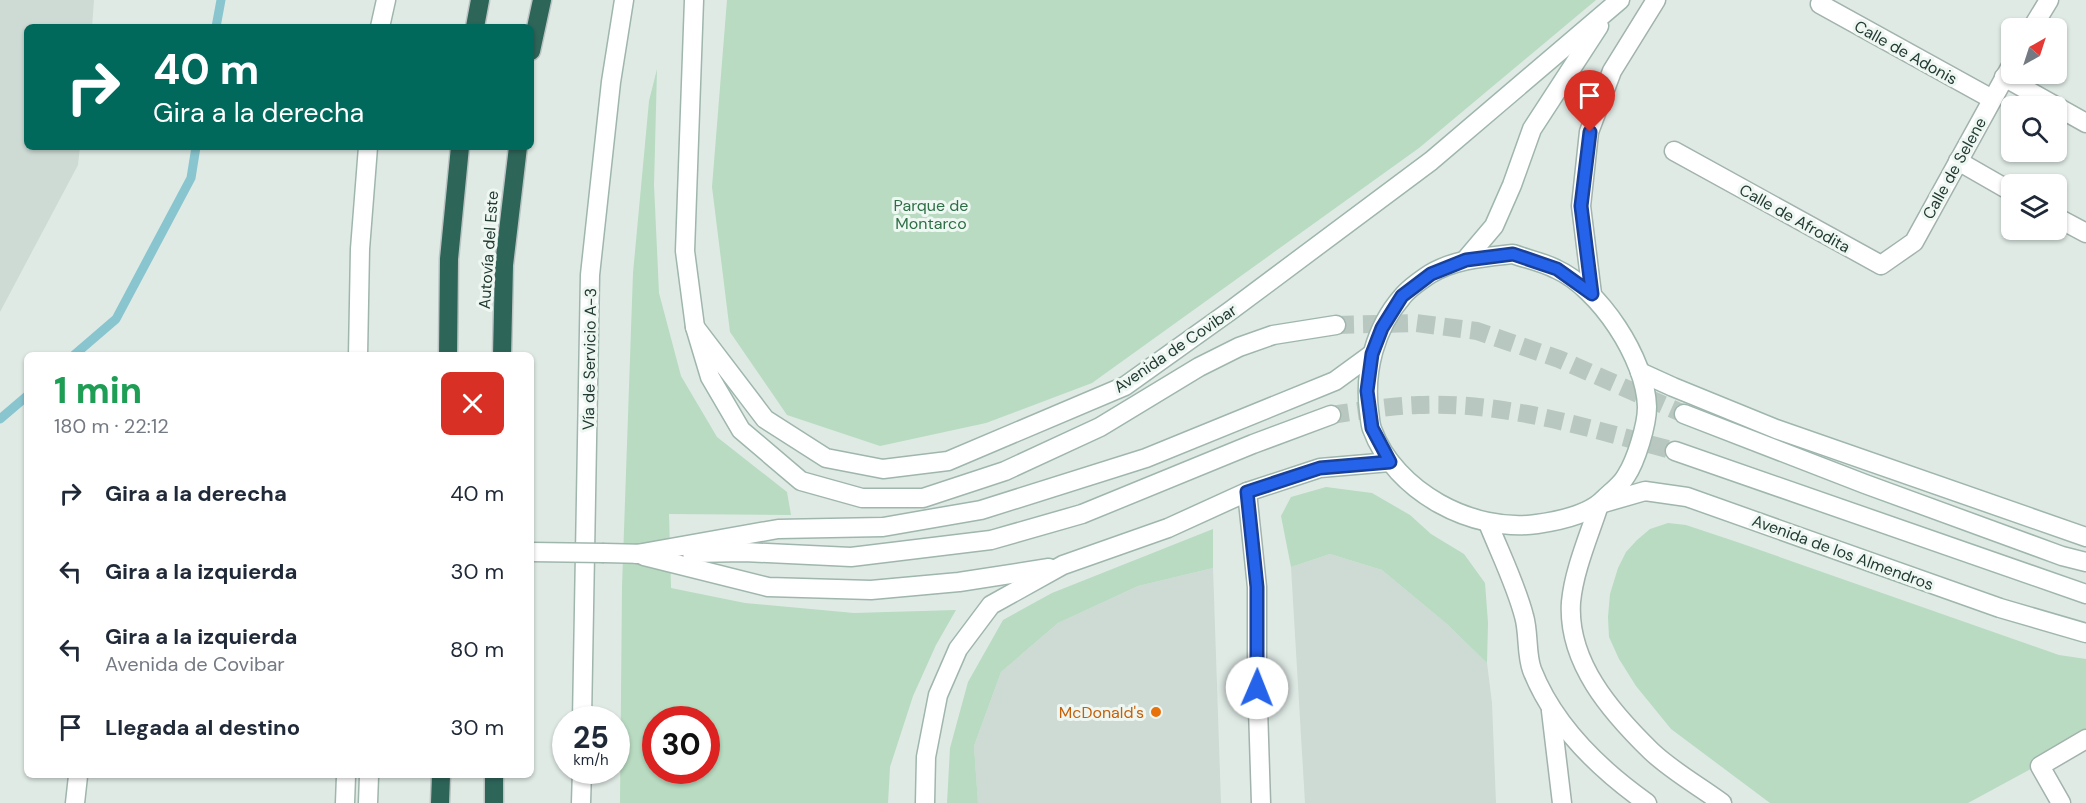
<!DOCTYPE html>
<html lang="es">
<meta charset="utf-8">
<style>
body{margin:0;font-family:"DM Sans",sans-serif;background:#f6f6f7;color:#1f2937;height:100vh;display:flex;flex-direction:column;font-size:22px;white-space:nowrap}
*{box-sizing:border-box;margin:0}
p{font-size:20px;color:#747a83}
.icon{flex:none;width:33px;height:33px;fill:none;stroke:currentColor;stroke-width:2;stroke-linecap:round;stroke-linejoin:round}
.map{position:relative;flex:1;overflow:hidden}
.side{position:absolute;left:24px;top:352px;width:510px;height:426px;display:flex;flex-direction:column;background:#fff;border-radius:9px;box-shadow:0 2px 4px #0004}
.side>*{flex:none}
.guide{position:absolute;left:24px;top:24px;width:510px;height:126px;border-radius:9px;box-shadow:0 2px 4px #0004;background:#00695c;color:#fff;overflow:hidden}
.needle{width:39px;rotate:39deg}
.fabs{position:absolute;left:2001px;top:18px;display:grid;gap:12px}
.fabs a{display:grid;place-items:center;width:66px;height:66px;border-radius:9px;background:#fff;box-shadow:0 2px 4px #0004;font-size:30px}
.speed{position:absolute;left:552px;top:706px;display:flex;gap:12px;font-size:30px;font-weight:700;text-align:center}
.speed>*{display:grid;place-content:center;width:78px;height:78px;border-radius:50%;background:#fff;box-shadow:0 2px 4px #0004;line-height:1}
.speed small{font-size:15px;font-weight:400}
.speed .limit{border:9px solid #d22;background:#fff;color:#111}
.pin{position:absolute;display:grid;place-items:center;width:51px;height:51px;color:#fff;margin:-62px -26px;border-radius:50% 50% 50% 0;rotate:-45deg;box-shadow:0 0 6px #0007}
.pin .icon{rotate:45deg}
.me{position:absolute;width:66px;margin:-33px;rotate:1deg;stroke-linejoin:round;filter:drop-shadow(0 0 4px #0008)}
.turn{display:flex;align-items:center;gap:21px;height:126px;padding:0 30px;font-size:27px}
.turn .icon{width:78px;height:78px;stroke-width:2.5}
.turn b{display:block;font-size:42px;line-height:51px}
.round{display:grid;place-items:center;flex:none;width:63px;height:63px;border-radius:9px;background:#f6f6f7}
.head{display:flex;align-items:center;justify-content:space-between;height:102px;padding:0 30px}
h1{font-size:36px;font-weight:800;line-height:45px;color:#1e9e55}
ul{padding:0;list-style:none}
li{display:flex;align-items:center;gap:18px;height:78px;padding:0 30px}
li div{flex:1}
li b{display:block;font-size:22px}
li em{font-style:normal}
.map>svg:first-child{display:block}
.built{fill:#cedad4}
.green{fill:#b8dbc1;fill-rule:evenodd}
.lines{fill:none;stroke-linecap:round;stroke-linejoin:round}
.stream{stroke:#88c5ce;stroke-width:9}
.secondary-tunnel{stroke:#b9c7c1;stroke-width:18;stroke-dasharray:18 9;stroke-linecap:butt}
.pedestrian-casing{stroke:#a2b2ac;stroke-width:21}
.minor-casing{stroke:#a2b2ac;stroke-width:21}
.tertiary-casing{stroke:#a2b2ac;stroke-width:21}
.secondary-casing{stroke:#9fb6ad;stroke-width:21}
.motorway-casing{stroke:#bcc4c2;stroke-width:21}
.pedestrian{stroke:#fff;stroke-width:18}
.minor{stroke:#fff;stroke-width:18}
.tertiary{stroke:#fff;stroke-width:18}
.secondary{stroke:#fff;stroke-width:18}
.motorway{stroke:#2d6559;stroke-width:18}
.secondary-bridge-casing{stroke:#9fb6ad;stroke-width:21;stroke-linecap:butt}
.secondary-bridge{stroke:#fff;stroke-width:18}
.route-casing{stroke:#184099;stroke-width:15}
.route{stroke:#2563eb;stroke-width:10}
.food-dot{fill:#e8710a;stroke:#eff7f3;stroke-width:2}
.labels{text-anchor:middle;stroke-width:6;stroke-linejoin:round;paint-order:stroke}
.street-label{font-size:16px;fill:#213a32;stroke:#eff7f3}
.park-label{font-size:16px;fill:#2c6f45;stroke:#eff7f3}
.food-label{font-size:16px;fill:#c56008;stroke:#eff7f3;text-anchor:end}
</style>
<div class="map">
<svg width="2086" height="803" viewBox="0 0 2086 803">
<rect width="100%" height="100%" fill="#dfeae5"/>
<g class="built">
<polygon points="0,0 94,0 92,27 27,27 27,147 80,147 78,165 0,312"/>
<polygon points="1330,554 1382,570 1447,624 1487,663 1492,703 1496,803 1305,803 1291,567"/>
<polygon points="1213,568 1221,803 978,803 974,746 1001,672 1058,623 1138,586"/>
</g>
<g class="green">
<polygon points="727,0 1596,0 1419,148 1092,383 986,423 880,446 787,415 730,332 712,187"/>
<path d="M 657,69 L 654,185 L 659,293 L 681,376 L 717,437 L 787,492 L 791,515 L 669,514 L 671,588 L 745,603 L 854,613 L 956,610 L 936,645 L 913,696 L 890,767 L 888,803 L 620,803 L 622,587 L 633,273 L 649,101 ZM 656,720 L 706,720 L 706,771 L 656,771 Z"/>
<polygon points="1326,487 1372,493 1410,515 1431,534 1464,554 1485,583 1488,623 1487,663 1447,624 1382,570 1330,554 1291,567 1281,516 1291,497"/>
<polygon points="1668,523 1686,525 1737,542 2059,655 2086,659 2086,739 1968,803 1770,803 1671,729 1636,686 1619,659 1609,637 1608,617 1610,594 1618,568 1626,552 1637,540 1650,529"/>
<polygon points="1213,529 1213,568 1138,586 1058,623 1001,672 974,746 978,803 947,803 950,748 968,682 1003,620 1052,593"/>
</g>
<g class="lines">
<g class="stream">
<polyline points="216,27 221,0"/>
<polyline points="73,356 116,319 191,178 196,147"/>
<polyline points="0,419 27,396"/>
</g>
<g class="secondary-tunnel">
<polyline points="1336,325 1416,323 1477,331 1559,359 1684,414"/>
<path d="M 1331,415 C 1359,411 1389,406 1418,405 C 1505,401 1591,429 1675,451"/>
</g>
<g class="pedestrian-casing">
<polyline id="pedestrian" points="2061,803 2040,766 2086,739"/>
</g>
<g class="minor-casing">
<g id="minor">
<polyline points="1820,4 1992,99"/>
<polyline points="2032,28 2049,0"/>
<polyline points="2004,77 2086,123"/>
<polyline points="1674,151 1881,265 1914,242 2012,64"/>
<polyline points="1958,161 2012,192"/>
<polyline points="2056,217 2086,233"/>
<polyline points="1247,492 1257,587 1257,676 1261,803"/>
<path d="M 1599,505 C 1589,536 1574,570 1571,602 C 1567,662 1611,712 1651,751 C 1672,771 1699,786 1722,803"/>
<path d="M 1488,523 C 1500,553 1516,585 1524,616 C 1529,633 1526,654 1532,670 C 1554,726 1599,769 1647,803"/>
<polyline points="1551,711 1562,803"/>
</g>
</g>
<g class="tertiary-casing">
<polyline id="tertiary" points="1592,294 1581,206 1589,132 1612,71 1656,0"/>
</g>
<g class="secondary-casing">
<g id="secondary">
<polyline points="694,0 685,251 695,327 710,377 741,430 801,481 862,498 923,498 1005,471 1100,427 1199,367 1239,347 1273,335 1336,325"/>
<polyline points="380,27 386,0"/>
<path d="M 1513,254 C 1527,259 1542,262 1556,269 C 1599,288 1646,359 1647,407 C 1647,425 1636,461 1626,476 C 1621,485 1611,492 1604,499 C 1590,514 1558,521 1537,524 C 1473,533 1395,492 1372,429 C 1370,424 1370,417 1369,411 C 1364,371 1375,328 1402,297 C 1408,289 1421,280 1430,274 C 1455,259 1485,257 1513,254 Z"/>
<polyline points="1466,259 1494,226 1512,185 1532,129 1599,26"/>
<polyline points="695,327 765,419 826,458 883,469 948,461 1125,386 1230,311 1431,161 1620,0"/>
<polyline points="358,356 360,249 368,147"/>
<polyline points="1640,372 1673,387 1776,429 2086,537"/>
<polyline points="1684,414 1865,484 2062,556 2086,562"/>
<polyline points="1675,451 2086,594"/>
<polyline points="1600,504 1645,491 1687,497 2000,608 2086,633"/>
<polyline points="604,553 647,554"/>
<polyline points="692,553 744,552 851,557 991,540 1082,514 1253,444 1331,415"/>
<polyline points="637,554 778,529 883,527 981,510 1146,458 1335,381 1372,354"/>
<polyline points="644,556 768,587 871,590 959,582 1049,568"/>
<polyline points="582,720 590,275 611,82 624,0"/>
<polyline points="75,803 78,776"/>
<polyline points="345,803 346,776"/>
<polyline points="368,803 369,776"/>
<polyline points="581,803 582,771"/>
<polyline points="925,803 926,757 938,695 958,649 991,605 1063,565 1168,528 1247,492 1320,468 1390,462"/>
</g>
</g>
<g class="motorway-casing">
<g id="motorway">
<polyline points="475,27 480,0"/>
<polyline points="531,51 542,0"/>
<polyline points="448,356 449,259 460,147"/>
<polyline points="502,356 504,265 518,147"/>
<polyline points="440,803 441,776"/>
<polyline points="494,803 494,776"/>
</g>
</g>
<use href="#pedestrian" class="pedestrian"/>
<use href="#minor" class="minor"/>
<use href="#tertiary" class="tertiary"/>
<use href="#secondary" class="secondary"/>
<use href="#motorway" class="motorway"/>
<g class="secondary-bridge-casing">
<polyline id="secondary-bridge" points="531,552 604,553"/>
</g>
<use href="#secondary-bridge" class="secondary-bridge"/>
</g>
<g class="lines">
<g class="route-casing">
<polyline id="route" points="1257,688 1257,587 1247,492 1320,468 1390,462 1372,428 1367,391 1372,354 1382,328 1402,296 1431,274 1466,260 1513,254 1557,269 1592,294 1581,206 1590,132"/>
</g>
<use href="#route" class="route"/>
</g>
<circle class="food-dot" cx="1156" cy="712" r="6"/>
<g class="labels">
<g class="street-label">
<text transform="translate(1906 52) rotate(29)" y="6">Calle de Adonis</text>
<text transform="translate(1954 168) rotate(-61)" y="6">Calle de Selene</text>
<text transform="translate(1795 218) rotate(29)" y="6">Calle de Afrodita</text>
<text transform="translate(488 250) rotate(-86)" y="6">Autovía del Este</text>
<text transform="translate(1175 348) rotate(-34)" y="6">Avenida de Covibar</text>
<text transform="translate(589 359) rotate(-89)" y="6">Vía de Servicio A-3</text>
<text transform="translate(1843 552) rotate(20)" y="6">Avenida de los Almendros</text>
</g>
<g class="park-label">
<text x="931" y="211">Parque de<tspan x="931" dy="18">Montarco</tspan></text>
</g>
<g class="food-label">
<text x="1144" y="718">McDonald's</text>
</g>
</g>
</svg>
<div class="fabs">
<a><svg class="needle" viewBox="-14 -14 28 28"><path d="M0-13l5 13h-10z" fill="#e53935"/><path d="M0 13l5-13h-10z" fill="#747a83"/></svg></a>
<a><svg class="icon" aria-label="search" viewBox="0 0 24 24"><circle cx="10" cy="10" r="6"/><path d="M15 15l6 6"/></svg></a>
<a><svg class="icon" aria-label="layers" viewBox="0 0 24 24"><path d="M12 4l9 5-9 5-9-5zM3 14l9 5 9-5"/></svg></a>
</div>
<div class="speed"><div>25<small>km/h</small></div><div class="limit">30</div></div>
<div class="pin" style="left:1590px;top:132px;background:#d93025"><svg class="icon" aria-label="arrive" viewBox="0 0 24 24"><path d="M6 21V4h12l-3 4 3 4H6"/></svg></div>
<svg class="me" style="left:1257px;top:688px" viewBox="-20 -20 40 40"><circle r="19" fill="#fff"/><path d="M0-13L10 11 0 6-10 11z" fill="#2563eb"/></svg>
<div class="guide">
<div class="turn"><svg class="icon" aria-label="right" viewBox="0 0 24 24"><path d="M7 20v-9h11M14 6l5 5-5 5"/></svg><div><b>40 m</b>Gira a la derecha</div></div>
</div>
<section class="side">
<div class="head"><div><h1>1 min</h1><p>180 m · 22:12</p></div><a class="round" style="background:#d93025;color:#fff"><svg class="icon" aria-label="close" viewBox="0 0 24 24"><path d="M6 6l12 12M18 6L6 18"/></svg></a></div>
<ul>
<li><svg class="icon" aria-label="right" viewBox="0 0 24 24"><path d="M7 20v-9h11M14 6l5 5-5 5"/></svg><div><b>Gira a la derecha</b></div><em>40 m</em></li>
<li><svg class="icon" aria-label="left" viewBox="0 0 24 24"><path d="M17 20v-9H6M10 6l-5 5 5 5"/></svg><div><b>Gira a la izquierda</b></div><em>30 m</em></li>
<li><svg class="icon" aria-label="left" viewBox="0 0 24 24"><path d="M17 20v-9H6M10 6l-5 5 5 5"/></svg><div><b>Gira a la izquierda</b><p>Avenida de Covibar</p></div><em>80 m</em></li>
<li><svg class="icon" aria-label="arrive" viewBox="0 0 24 24"><path d="M6 21V4h12l-3 4 3 4H6"/></svg><div><b>Llegada al destino</b></div><em>30 m</em></li>
</ul>
</section>
</div>
